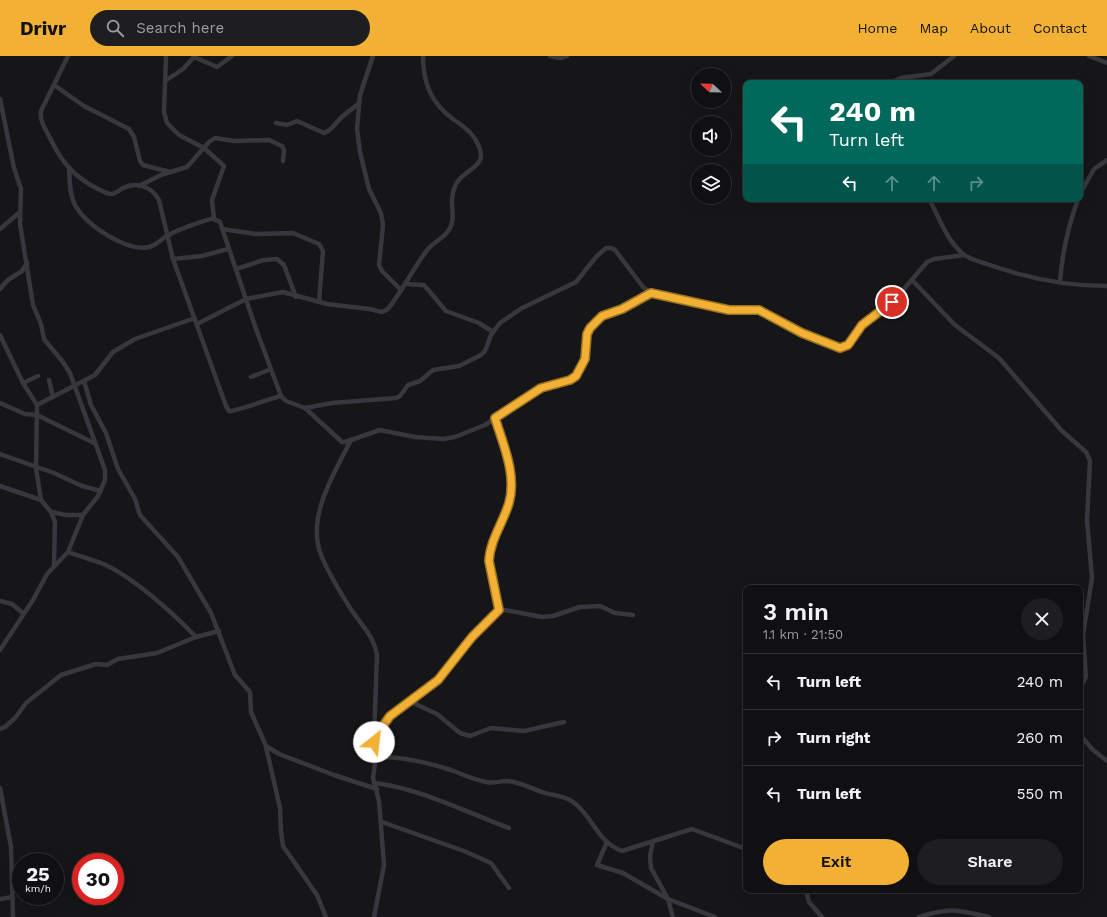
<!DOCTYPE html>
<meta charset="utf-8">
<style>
body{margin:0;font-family:"Work Sans",sans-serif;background:#1e1e20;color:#f1f3f6;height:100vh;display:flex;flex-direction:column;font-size:15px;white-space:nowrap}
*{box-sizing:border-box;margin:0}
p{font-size:13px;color:#9c9d9f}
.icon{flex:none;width:22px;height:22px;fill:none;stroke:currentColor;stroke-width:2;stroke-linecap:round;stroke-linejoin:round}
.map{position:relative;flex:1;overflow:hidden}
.panel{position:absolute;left:743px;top:529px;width:340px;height:308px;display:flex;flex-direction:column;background:#101012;border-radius:8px;box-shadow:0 4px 16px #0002,0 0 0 1px #303032}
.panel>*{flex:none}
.top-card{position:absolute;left:743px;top:24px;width:340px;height:122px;border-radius:8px;box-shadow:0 4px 16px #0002,0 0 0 1px #303032;background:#00695c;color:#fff;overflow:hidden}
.needle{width:26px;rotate:292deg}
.buttons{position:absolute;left:691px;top:12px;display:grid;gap:8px}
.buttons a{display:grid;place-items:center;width:40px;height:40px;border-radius:50%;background:#101012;box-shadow:0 4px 16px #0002,0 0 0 1px #303032;font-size:20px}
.speed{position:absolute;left:12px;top:797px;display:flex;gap:8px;font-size:20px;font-weight:700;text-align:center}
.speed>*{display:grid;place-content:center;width:52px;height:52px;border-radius:50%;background:#101012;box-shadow:0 4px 16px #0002,0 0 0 1px #303032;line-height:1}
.speed small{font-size:10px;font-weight:400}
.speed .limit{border:6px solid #d22;background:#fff;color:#111}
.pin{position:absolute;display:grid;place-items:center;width:34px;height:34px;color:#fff;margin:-17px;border:2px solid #fff;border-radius:50%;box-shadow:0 1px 4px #0007}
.me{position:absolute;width:44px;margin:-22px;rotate:29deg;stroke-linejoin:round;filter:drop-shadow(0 0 3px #0008)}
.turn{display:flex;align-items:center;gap:14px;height:84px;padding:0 20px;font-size:18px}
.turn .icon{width:52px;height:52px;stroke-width:2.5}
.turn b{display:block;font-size:28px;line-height:34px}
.lanes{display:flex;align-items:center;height:38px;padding:0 20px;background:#0003;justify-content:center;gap:20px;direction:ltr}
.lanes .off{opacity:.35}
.round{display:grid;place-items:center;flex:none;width:42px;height:42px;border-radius:21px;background:#1e1e20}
.head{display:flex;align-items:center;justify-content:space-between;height:68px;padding:0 20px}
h1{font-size:24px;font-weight:600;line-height:30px}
.action{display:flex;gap:8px;margin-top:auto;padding:8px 20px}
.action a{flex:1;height:46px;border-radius:24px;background:#f2b134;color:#111;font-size:16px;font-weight:600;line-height:46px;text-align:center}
.action a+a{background:#1e1e20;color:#f1f3f6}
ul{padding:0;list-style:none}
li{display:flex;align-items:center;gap:12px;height:56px;padding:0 20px;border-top:1px solid #303032}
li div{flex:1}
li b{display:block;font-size:15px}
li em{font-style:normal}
header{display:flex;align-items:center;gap:24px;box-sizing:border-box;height:56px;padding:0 20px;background:#f2b134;color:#111}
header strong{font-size:19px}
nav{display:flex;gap:22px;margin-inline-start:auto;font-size:14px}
.search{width:280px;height:36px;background:#1e1e20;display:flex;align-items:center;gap:10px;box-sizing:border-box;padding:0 14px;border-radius:22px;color:#9c9d9f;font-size:15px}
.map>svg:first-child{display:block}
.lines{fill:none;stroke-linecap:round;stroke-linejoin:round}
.street{stroke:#37383d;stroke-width:4.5}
.route-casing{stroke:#9d7322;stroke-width:10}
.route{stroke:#f2b134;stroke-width:7}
</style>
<header>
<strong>Drivr</strong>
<div class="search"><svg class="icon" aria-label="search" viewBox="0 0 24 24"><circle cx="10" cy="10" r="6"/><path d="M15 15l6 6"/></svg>Search here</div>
<nav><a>Home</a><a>Map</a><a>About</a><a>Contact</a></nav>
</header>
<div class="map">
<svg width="1107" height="861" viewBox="0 0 1107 861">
<rect width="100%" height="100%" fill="#161618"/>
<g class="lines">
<g class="street">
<path d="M 68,0 L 41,55 C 39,66 48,77 52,86 C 63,108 76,122 98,133 C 103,135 107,138 112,138 C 117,137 119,134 123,132 C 137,125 152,131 159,144 L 173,203 L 226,350 L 229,355 C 235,356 271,342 281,340 L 286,345 L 305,352 L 342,386 L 345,386 L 380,374 L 415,381 L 443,383 L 455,381 L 485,369 L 541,332 L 570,324 L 576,320 L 585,303 L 587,278 L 590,272 L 602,260 L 622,253 L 651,237"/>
<polyline points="166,0 164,56 167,67 179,79 204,92 224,110 212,144 214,163"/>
<polyline points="373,0 360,39 357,73 360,96 369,133 381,157 383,169 379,209 382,215 401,234"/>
<polyline points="550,0 560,2 567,0"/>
<polyline points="1089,0 1107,7"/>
<polyline points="194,1 217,11 232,0"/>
<polyline points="165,25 183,13 195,0"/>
<polyline points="889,27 901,22 931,18 954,0"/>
<polyline points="54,29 84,50 129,73 134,81 140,105 143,109 170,116"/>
<polyline points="0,43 14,112 21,133 20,168 33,249 41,268 44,283 63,306 70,317 105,414 105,424 98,440 83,459 68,496 47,518 33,544 0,594"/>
<path d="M 276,67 L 287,69 L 297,65 L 324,77 C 331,75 334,69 339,64 C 345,57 353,53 359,47"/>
<path d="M 69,113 C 70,125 69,138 75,149 C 86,169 126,196 149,191 C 157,189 161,183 167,180 C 180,172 196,168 210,163 L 214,163 L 220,166 L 256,273 L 281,340"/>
<polyline points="139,130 161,119 187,111 209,86 215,82 234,85 269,84 282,90 284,94 283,105"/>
<polyline points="1080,138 1094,113 1107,104"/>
<path d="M 929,143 C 939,161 946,183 962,197 C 968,203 980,206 987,208 C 1026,222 1066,230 1107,230"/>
<polyline points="0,173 20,156"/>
<polyline points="222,173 256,178 293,177 319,188 323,195 319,246"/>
<polyline points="173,203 202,200 228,193"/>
<polyline points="236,213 264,204 277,203 284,209 296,241"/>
<polyline points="912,224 955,269 999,302 1062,375 1086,396 1090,405 1087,464 1092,522 1083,579 1086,621 1080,632"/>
<path d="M 1060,226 C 1062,197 1068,171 1078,143"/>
<polyline points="405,228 424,229 446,255 479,267 493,276"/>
<polyline points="0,233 8,224 22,215 27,207"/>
<path d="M 197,268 L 246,243 L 283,236 L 327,248 L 369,253 L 382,256 L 388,253 C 403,234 413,212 428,193 C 435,185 445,182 450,172 C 457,160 447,146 456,128 C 466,110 493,112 475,83 C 470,74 461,69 453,63 C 431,47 423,27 423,0"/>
<polyline points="0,279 23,327 37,349 36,412 41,444 51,456 55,466 54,509"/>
<polyline points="251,321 271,313"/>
<polyline points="49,324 53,341"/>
<polyline points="84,325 91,349 106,377 118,413 135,443 140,459 178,501 211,557 235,619 250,636 251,656 266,690 279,698 334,719 377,733"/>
<polyline points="23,327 38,320"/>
<polyline points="0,347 25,358 37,359 94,387"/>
<polyline points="37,349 95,319 113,296 135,283 195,262"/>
<polyline points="305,352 332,347 396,342 400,340 408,329 420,325 433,314 459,310 481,299 485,295 491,279 500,267 522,252 576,226 596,201 606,192 611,192 615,194 643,231 651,237 729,254 759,254 802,277 840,292 848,289 862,269 893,246 927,206 934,203 964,199"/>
<path d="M 495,362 C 502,385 512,410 510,434 C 509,454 497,470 492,488 C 485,509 495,534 499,555"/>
<path d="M 351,384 C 335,416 309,456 319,493 C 324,510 340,536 350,552 C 360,567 374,580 377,599 L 374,682 L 376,701 L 373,722 L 379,745 L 384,809 L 374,861"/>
<polyline points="0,398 54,417 82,430 101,435"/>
<polyline points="0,430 41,444"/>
<polyline points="51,456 66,459 83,459"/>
<path d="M 68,496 C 79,500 90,503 101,507 C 131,519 173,557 196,581"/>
<polyline points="0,545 12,548 23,557"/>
<polyline points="409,645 437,658 460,677 470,680 491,672 524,675 564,666"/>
<polyline points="0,673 5,671 15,662 26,647 61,619 96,608 107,609 118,603 157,597 196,581 219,575"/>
<polyline points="1080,679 1093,694 1107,705"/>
<polyline points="374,682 390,660 438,624 472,581 499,555 505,554 542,561 553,560 580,551 600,550 615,557 633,559"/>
<polyline points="266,691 280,752 281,775 283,790 317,839 326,861"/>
<path d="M 376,701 C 402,700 426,706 451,714 C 462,718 474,724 486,726 C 493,728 499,725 507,725 C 520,726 530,732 542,736 C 553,740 563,739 573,746 C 593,760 597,786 622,795 L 692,773 L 746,793"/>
<path d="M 375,727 C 422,733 465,756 509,772"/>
<polyline points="0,732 11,791 13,861"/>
<polyline points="382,766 464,795 491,807 509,832"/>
<polyline points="653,785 650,800 651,812 668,843 673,861"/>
<polyline points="607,786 597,809 623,817 668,843 715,861"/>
<polyline points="806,834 809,846 822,861"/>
<polyline points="0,843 13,841"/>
<path d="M 919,861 C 951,851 957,854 989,861"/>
</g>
</g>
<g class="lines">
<g class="route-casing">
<path id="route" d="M 374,686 L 374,682 L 390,660 L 438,624 L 472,581 L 499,554 L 489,505 C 490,484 503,467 509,447 C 517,419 503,388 495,362 L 541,332 L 570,324 L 576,320 L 585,303 L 587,278 L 590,272 L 602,260 L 622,253 L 651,237 L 729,254 L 759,254 L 802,277 L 840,292 L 848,289 L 862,269 L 892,246"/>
</g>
<use href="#route" class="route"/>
</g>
</svg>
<div class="buttons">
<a><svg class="needle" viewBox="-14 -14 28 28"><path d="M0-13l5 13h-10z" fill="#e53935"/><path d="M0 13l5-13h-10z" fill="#9c9d9f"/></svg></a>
<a><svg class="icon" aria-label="sound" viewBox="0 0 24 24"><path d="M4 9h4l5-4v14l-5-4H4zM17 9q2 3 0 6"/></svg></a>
<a><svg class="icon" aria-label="layers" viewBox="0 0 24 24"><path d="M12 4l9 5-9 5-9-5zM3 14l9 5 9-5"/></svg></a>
</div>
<div class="speed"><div>25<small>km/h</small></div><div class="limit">30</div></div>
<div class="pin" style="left:892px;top:246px;background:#d93025"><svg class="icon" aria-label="arrive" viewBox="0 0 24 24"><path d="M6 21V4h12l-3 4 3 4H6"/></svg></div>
<svg class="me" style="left:374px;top:686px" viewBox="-20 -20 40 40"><circle r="19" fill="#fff"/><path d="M0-13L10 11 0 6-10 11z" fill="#f2b134"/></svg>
<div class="top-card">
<div class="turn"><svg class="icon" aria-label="left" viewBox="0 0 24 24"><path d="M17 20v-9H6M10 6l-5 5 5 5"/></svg><div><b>240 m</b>Turn left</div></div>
<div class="lanes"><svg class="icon" aria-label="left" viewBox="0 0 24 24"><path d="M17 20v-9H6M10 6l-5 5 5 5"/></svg><svg class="icon off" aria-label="ahead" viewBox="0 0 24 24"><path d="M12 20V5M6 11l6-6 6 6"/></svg><svg class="icon off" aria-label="ahead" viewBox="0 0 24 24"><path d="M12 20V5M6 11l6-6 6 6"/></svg><svg class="icon off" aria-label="right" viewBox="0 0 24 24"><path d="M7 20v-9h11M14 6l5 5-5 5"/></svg></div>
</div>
<section class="panel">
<div class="head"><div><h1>3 min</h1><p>1.1 km · 21:50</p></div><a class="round"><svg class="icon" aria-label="close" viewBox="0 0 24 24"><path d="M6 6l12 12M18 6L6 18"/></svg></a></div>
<ul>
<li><svg class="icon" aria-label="left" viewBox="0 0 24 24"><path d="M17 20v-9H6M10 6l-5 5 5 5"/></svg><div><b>Turn left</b></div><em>240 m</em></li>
<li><svg class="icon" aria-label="right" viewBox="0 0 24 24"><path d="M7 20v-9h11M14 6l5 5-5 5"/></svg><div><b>Turn right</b></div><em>260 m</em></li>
<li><svg class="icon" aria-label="left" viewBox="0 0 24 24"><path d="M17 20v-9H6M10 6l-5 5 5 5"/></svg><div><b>Turn left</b></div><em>550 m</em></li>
</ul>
<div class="action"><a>Exit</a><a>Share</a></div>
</section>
</div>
